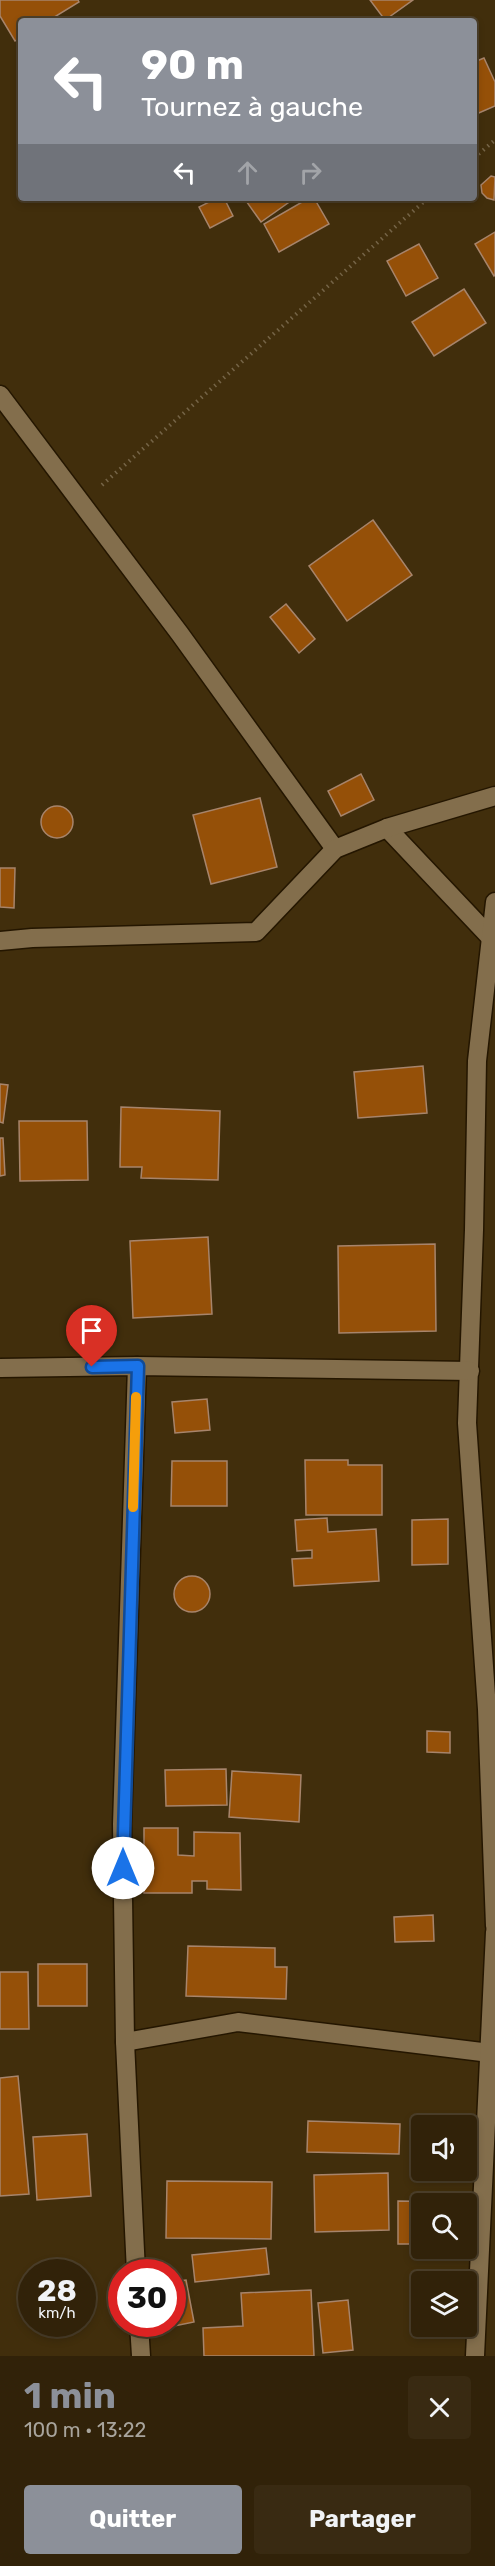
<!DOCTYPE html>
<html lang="fr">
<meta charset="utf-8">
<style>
body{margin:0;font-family:Rubik,sans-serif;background:#392a12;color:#f1f3f6;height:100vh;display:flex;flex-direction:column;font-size:22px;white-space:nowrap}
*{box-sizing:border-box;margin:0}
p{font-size:20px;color:#a8a49c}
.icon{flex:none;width:33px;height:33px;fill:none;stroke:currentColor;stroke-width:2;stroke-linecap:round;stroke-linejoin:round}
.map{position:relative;height:2356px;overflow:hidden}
.side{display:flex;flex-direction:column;background:#312209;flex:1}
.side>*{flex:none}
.top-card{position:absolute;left:18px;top:18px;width:459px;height:183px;border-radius:6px;box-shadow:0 3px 9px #0003,0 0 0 2px #4c3f2a;background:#8c9099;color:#fff;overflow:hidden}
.tools{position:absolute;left:411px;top:2115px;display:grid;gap:12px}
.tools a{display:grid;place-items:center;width:66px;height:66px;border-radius:6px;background:#312209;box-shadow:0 3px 9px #0003,0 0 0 2px #4c3f2a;font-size:30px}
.speed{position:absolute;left:18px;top:2259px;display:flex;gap:12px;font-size:30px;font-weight:700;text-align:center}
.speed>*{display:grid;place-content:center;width:78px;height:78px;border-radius:50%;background:#312209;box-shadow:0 3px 9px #0003,0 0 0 2px #4c3f2a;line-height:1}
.speed small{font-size:15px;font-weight:400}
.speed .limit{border:9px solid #d22;background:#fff;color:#111}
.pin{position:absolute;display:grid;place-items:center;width:51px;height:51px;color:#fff;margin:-62px -26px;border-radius:50% 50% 50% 0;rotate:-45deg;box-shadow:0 0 6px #0007}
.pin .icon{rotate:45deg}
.me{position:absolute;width:66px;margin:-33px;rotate:0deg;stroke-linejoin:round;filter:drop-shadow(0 0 4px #0008)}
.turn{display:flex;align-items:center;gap:21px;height:126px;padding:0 24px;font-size:27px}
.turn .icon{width:78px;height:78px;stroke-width:2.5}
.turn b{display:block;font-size:42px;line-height:51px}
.lanes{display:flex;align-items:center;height:57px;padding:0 24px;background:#0003;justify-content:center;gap:30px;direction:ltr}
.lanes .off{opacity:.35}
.round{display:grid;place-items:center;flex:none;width:63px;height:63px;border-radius:6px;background:#392a12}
.head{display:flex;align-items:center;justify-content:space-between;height:102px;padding:0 24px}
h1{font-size:36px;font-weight:700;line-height:45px;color:#8c9099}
.button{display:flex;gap:12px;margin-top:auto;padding:12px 24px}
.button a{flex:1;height:69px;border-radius:6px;background:#8c9099;color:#fff;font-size:24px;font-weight:700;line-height:69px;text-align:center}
.button a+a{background:#392a12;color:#f1f3f6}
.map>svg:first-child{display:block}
.building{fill:#955008;stroke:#a7846b;stroke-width:1.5}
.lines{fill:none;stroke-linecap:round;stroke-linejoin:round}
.minor-casing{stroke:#241600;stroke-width:21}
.path{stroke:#756447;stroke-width:4;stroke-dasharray:1.5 4.5;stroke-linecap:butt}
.minor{stroke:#836e4c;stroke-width:18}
.route-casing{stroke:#114b97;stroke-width:15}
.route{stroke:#1a73e8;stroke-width:10}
.slow{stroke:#f59e0b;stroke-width:10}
</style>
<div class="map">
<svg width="495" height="2356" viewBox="0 0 495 2356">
<rect width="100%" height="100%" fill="#412e0c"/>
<g class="building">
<polygon points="0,0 78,0 79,2 48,21 21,21 21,37 15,41 0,16"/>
<polygon points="370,0 413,0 385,20"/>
<polygon points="484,58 495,82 495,106 474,115 474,62"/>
<polygon points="491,176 495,177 494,200 487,198 482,193 481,185"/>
<polygon points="217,198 224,198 233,216 210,228 199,207"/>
<polygon points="244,198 295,198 261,222"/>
<polygon points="309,198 314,198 329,224 279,252 264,224"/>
<polygon points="495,232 495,275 494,276 475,244"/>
<polygon points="419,244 438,278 406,296 387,261"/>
<polygon points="464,289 486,323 434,356 412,322"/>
<polygon points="373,520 412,575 347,621 309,566"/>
<polygon points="286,604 315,639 299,653 270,617"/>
<polygon points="361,774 374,800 341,816 328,791"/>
<polygon points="260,798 277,867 211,884 193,815"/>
<circle cx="57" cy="822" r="16"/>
<polygon points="0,868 15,868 14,908 0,907"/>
<polygon points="423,1066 427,1113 358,1118 354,1072"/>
<polygon points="0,1084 8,1085 3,1123 0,1122"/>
<polygon points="121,1107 220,1111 218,1180 141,1178 142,1167 120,1167"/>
<polygon points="19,1121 87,1121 88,1180 20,1181"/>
<polygon points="0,1138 3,1138 5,1175 0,1176"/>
<polygon points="208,1237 212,1314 133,1318 130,1241"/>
<polygon points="435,1244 436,1331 339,1333 338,1246"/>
<polygon points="207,1399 210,1430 175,1433 172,1402"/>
<polygon points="305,1460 348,1460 348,1465 382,1465 382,1515 306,1515"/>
<polygon points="172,1461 227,1461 227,1506 171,1506"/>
<polygon points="327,1518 328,1532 376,1529 379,1581 294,1586 292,1559 312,1558 312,1550 297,1551 295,1520"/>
<polygon points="448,1519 448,1564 412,1565 412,1520"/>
<circle cx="192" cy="1594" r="18"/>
<polygon points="427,1731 450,1732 450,1753 427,1752"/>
<polygon points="226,1769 227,1805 166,1806 165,1770"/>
<polygon points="232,1771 301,1775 299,1822 229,1817"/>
<polygon points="144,1828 178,1828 178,1855 194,1856 194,1832 240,1833 241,1890 207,1889 207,1881 192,1881 192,1893 144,1893"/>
<polygon points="433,1915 434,1941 395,1942 394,1917"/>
<polygon points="188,1946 275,1948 275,1967 287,1967 286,1999 186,1996"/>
<rect x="38" y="1964" width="49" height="42"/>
<polygon points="0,1972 28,1972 29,2029 0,2029"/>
<polygon points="18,2076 29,2194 0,2196 0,2078"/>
<polygon points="308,2121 400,2124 399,2154 307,2152"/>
<polygon points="87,2134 91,2196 37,2200 33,2137"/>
<polygon points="388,2173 389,2230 315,2232 314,2175"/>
<polygon points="167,2181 272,2182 271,2239 166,2238"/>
<polygon points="398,2201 460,2202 460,2204 422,2204 422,2244 398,2244"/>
<polygon points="266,2248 269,2274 195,2282 192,2255"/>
<polygon points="186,2280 194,2322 169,2327 169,2324 172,2324 172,2282"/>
<polygon points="311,2290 314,2356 204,2356 203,2328 243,2326 241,2293"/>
<polygon points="348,2300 353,2350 323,2353 318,2303"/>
</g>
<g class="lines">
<g class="minor-casing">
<g id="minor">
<polyline points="0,395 180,634 335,849"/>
<polyline points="387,828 491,938"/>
<polyline points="495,902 477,1061 474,1230 467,1423 487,1709 495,1926"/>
<polyline points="0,941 32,938 256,932 335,849 387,828 495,796"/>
<polyline points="0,1368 137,1366 470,1371"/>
<polyline points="125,2042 238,2022 490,2053"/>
<polyline points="136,2272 125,2042 122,1824 137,1366"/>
<polyline points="139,2324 141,2356"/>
<polyline points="475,2356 495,1932"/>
</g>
</g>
<g class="path">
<polyline points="474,158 495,140"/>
<polyline points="102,485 428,198"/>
</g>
<use href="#minor" class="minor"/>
</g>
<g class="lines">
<g class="route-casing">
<polyline id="route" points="92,1367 138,1366 123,1868"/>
</g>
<use href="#route" class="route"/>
<polyline class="slow" points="133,1507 136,1397"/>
</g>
</svg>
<div class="tools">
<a><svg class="icon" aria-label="sound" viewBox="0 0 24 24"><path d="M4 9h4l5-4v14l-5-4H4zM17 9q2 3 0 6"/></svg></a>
<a><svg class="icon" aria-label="search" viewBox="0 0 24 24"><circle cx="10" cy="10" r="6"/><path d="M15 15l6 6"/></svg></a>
<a><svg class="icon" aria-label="layers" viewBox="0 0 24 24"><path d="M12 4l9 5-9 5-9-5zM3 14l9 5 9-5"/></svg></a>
</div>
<div class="speed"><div>28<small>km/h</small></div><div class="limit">30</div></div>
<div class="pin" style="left:92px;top:1367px;background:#d93025"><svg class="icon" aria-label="arrive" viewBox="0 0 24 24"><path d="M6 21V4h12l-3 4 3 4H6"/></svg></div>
<svg class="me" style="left:123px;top:1868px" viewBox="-20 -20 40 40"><circle r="19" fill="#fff"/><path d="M0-13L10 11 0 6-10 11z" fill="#1a73e8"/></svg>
<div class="top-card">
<div class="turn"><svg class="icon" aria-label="left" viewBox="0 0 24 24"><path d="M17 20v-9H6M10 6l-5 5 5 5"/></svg><div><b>90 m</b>Tournez à gauche</div></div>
<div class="lanes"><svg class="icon" aria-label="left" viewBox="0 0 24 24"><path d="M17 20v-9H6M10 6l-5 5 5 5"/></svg><svg class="icon off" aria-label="ahead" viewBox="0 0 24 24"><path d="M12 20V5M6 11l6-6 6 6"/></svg><svg class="icon off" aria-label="right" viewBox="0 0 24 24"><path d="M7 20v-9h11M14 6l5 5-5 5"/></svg></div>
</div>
</div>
<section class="side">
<div class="head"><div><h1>1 min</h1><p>100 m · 13:22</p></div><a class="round"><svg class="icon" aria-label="close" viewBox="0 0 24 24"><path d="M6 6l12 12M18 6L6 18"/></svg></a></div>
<div class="button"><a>Quitter</a><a>Partager</a></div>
</section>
